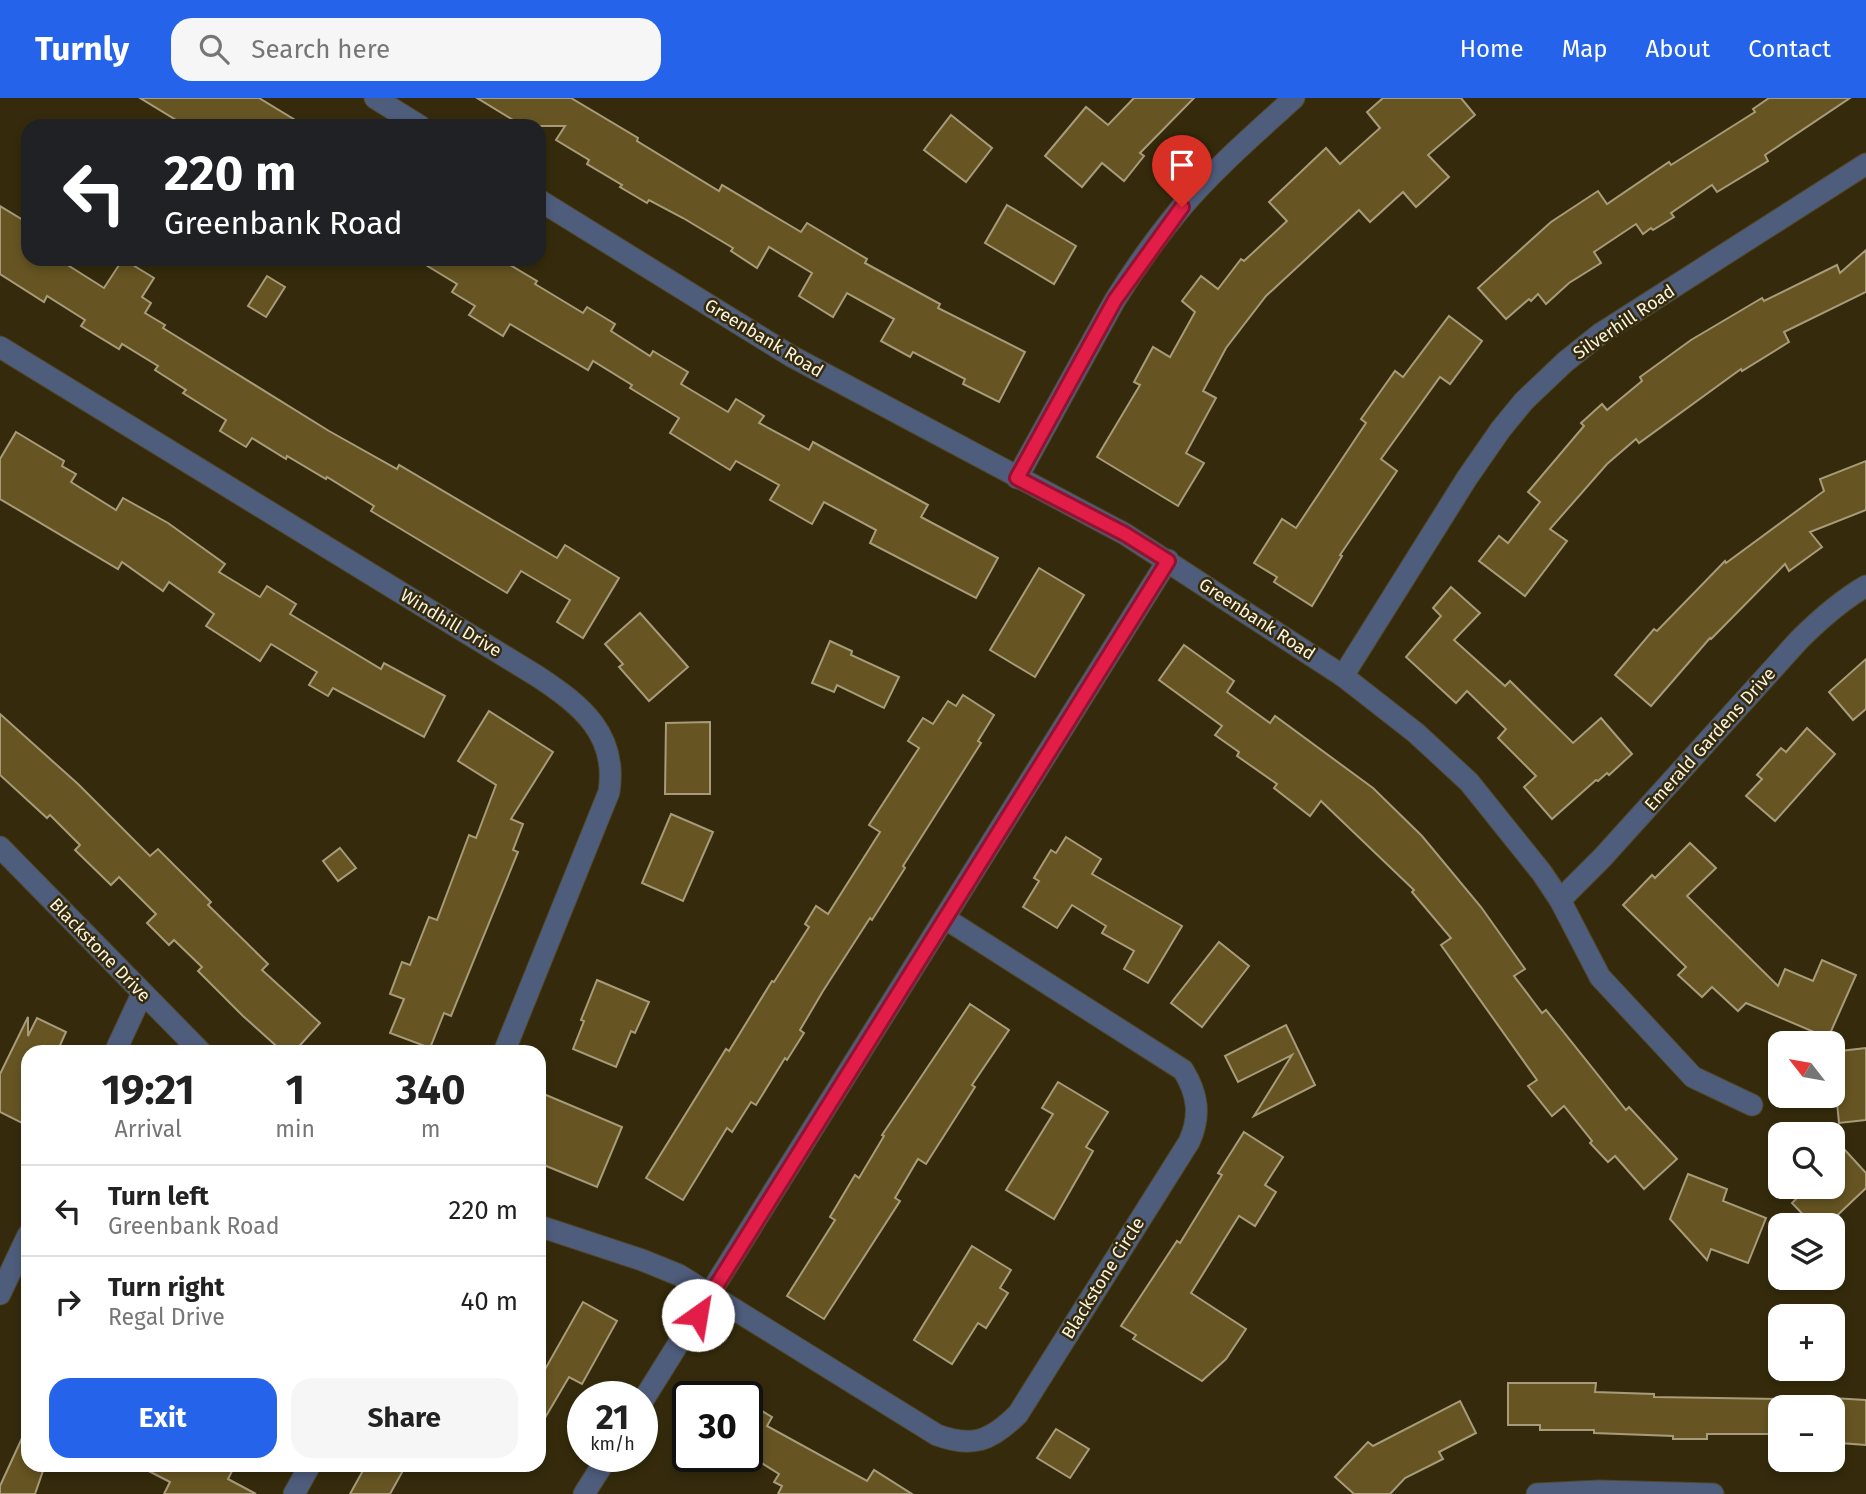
<!DOCTYPE html>
<meta charset="utf-8">
<style>
body{margin:0;font-family:"Fira Sans",sans-serif;background:#f6f6f6;color:#222;height:100vh;display:flex;flex-direction:column;font-size:26px;white-space:nowrap}
*{box-sizing:border-box;margin:0}
p{font-size:23px;color:#767676}
.icon{flex:none;width:38px;height:38px;fill:none;stroke:currentColor;stroke-width:2;stroke-linecap:round;stroke-linejoin:round}
.map{position:relative;flex:1;overflow:hidden}
.details{position:absolute;left:21px;top:947px;width:525px;height:427px;display:flex;flex-direction:column;background:#fff;border-radius:21px;box-shadow:0 4px 10px #0003}
.details>*{flex:none}
.banner{position:absolute;left:21px;top:21px;width:525px;height:147px;border-radius:21px;box-shadow:0 4px 10px #0003;background:#202124;color:#fff;overflow:hidden}
.needle{width:46px;rotate:301deg}
.fabs{position:absolute;left:1768px;top:933px;display:grid;gap:14px}
.fabs a{display:grid;place-items:center;width:77px;height:77px;border-radius:14px;background:#fff;box-shadow:0 4px 10px #0003;font-size:35px}
.speed{position:absolute;left:567px;top:1283px;display:flex;gap:14px;font-size:35px;font-weight:700;text-align:center}
.speed>*{display:grid;place-content:center;width:91px;height:91px;border-radius:50%;background:#fff;box-shadow:0 4px 10px #0003;line-height:1}
.speed small{font-size:18px;font-weight:400}
.speed .limit{border:4px solid #111;border-radius:10px;background:#fff;color:#111}
.pin{position:absolute;display:grid;place-items:center;width:60px;height:60px;color:#fff;margin:-72px -30px;border-radius:50% 50% 50% 0;rotate:-45deg;box-shadow:0 0 7px #0007}
.pin .icon{rotate:45deg}
.me{position:absolute;width:77px;margin:-38px;rotate:32deg;stroke-linejoin:round;filter:drop-shadow(0 0 5px #0008)}
.turn{display:flex;align-items:center;gap:24px;height:147px;padding:0 28px;font-size:32px}
.turn .icon{width:91px;height:91px;stroke-width:2.5}
.turn b{display:block;font-size:49px;line-height:60px}
.eta{display:flex;justify-content:space-evenly;align-items:center;height:119px;text-align:center}
.eta b{font-size:42px;font-weight:700;line-height:49px}
.action{display:flex;gap:14px;margin-top:auto;padding:14px 28px}
.action a{flex:1;height:80px;border-radius:21px;background:#2563eb;color:#fff;font-size:28px;font-weight:700;line-height:80px;text-align:center}
.action a+a{background:#f6f6f6;color:#222}
ul{padding:0;list-style:none}
li{display:flex;align-items:center;gap:21px;height:91px;padding:0 28px;border-top:2px solid #e0e0e0}
li div{flex:1}
li b{display:block;font-size:26px}
li em{font-style:normal}
header{display:flex;align-items:center;gap:42px;box-sizing:border-box;height:98px;padding:0 35px;background:#2563eb;color:#fff}
header strong{font-size:33px}
nav{display:flex;gap:38px;margin-inline-start:auto;font-size:24px}
.search{width:490px;height:63px;background:#f6f6f6;display:flex;align-items:center;gap:18px;box-sizing:border-box;padding:0 24px;border-radius:21px;color:#767676;font-size:26px}
.map>svg:first-child{display:block}
.building{fill:#652;stroke:#a79b7a;stroke-width:2}
.lines{fill:none;stroke-linecap:round;stroke-linejoin:round}
.minor-casing{stroke:#50472a;stroke-width:23}
.minor{stroke:#4f5d7d;stroke-width:21}
.route-casing{stroke:#92132f;stroke-width:18}
.route{stroke:#e11d48;stroke-width:12}
.labels{text-anchor:middle;stroke-width:5;stroke-linejoin:round;paint-order:stroke}
.street-label{font-size:18px;fill:#f9f3e1;stroke:#352b0c}
</style>
<header>
<strong>Turnly</strong>
<div class="search"><svg class="icon" aria-label="search" viewBox="0 0 24 24"><circle cx="10" cy="10" r="6"/><path d="M15 15l6 6"/></svg>Search here</div>
<nav><a>Home</a><a>Map</a><a>About</a><a>Contact</a></nav>
</header>
<div class="map">
<svg width="1866" height="1396" viewBox="0 0 1866 1396">
<rect width="100%" height="100%" fill="#352b0c"/>
<g class="building">
<polygon points="140,0 259,0 305,28 186,28"/>
<polygon points="477,0 571,0 638,40 637,43 719,93 722,87 801,134 807,125 867,161 865,165 940,206 938,210 1025,254 999,304 963,286 965,281 913,254 910,259 881,243 894,221 847,195 833,219 799,198 812,175 769,149 757,170 731,153 733,150 683,120 649,102 647,105 620,89 622,87 587,66 589,62 556,42 565,28 523,28"/>
<polygon points="1134,0 1194,0 1140,55 1144,58 1124,83 1102,65 1082,89 1045,58 1086,9 1108,27"/>
<polygon points="1383,0 1461,0 1475,17 1428,57 1449,79 1416,109 1403,94 1370,124 1359,112 1266,198 1226,250 1203,293 1216,300 1186,355 1204,365 1178,408 1097,359 1140,287 1134,284 1153,249 1170,259 1195,214 1182,203 1201,178 1218,191 1241,161 1244,163 1287,123 1269,104 1326,50 1340,66 1380,30 1367,14"/>
<polygon points="1769,0 1850,0 1765,57 1768,63 1717,94 1712,87 1671,115 1674,119 1653,132 1651,130 1643,136 1636,126 1594,154 1601,165 1569,185 1546,206 1538,196 1531,203 1529,201 1506,221 1478,190 1551,124 1598,93 1607,106 1669,64 1671,67 1755,14 1753,11"/>
<polygon points="951,17 992,50 966,84 924,52"/>
<polygon points="1007,107 1076,148 1054,186 985,145"/>
<polygon points="0,108 28,125 28,161 58,161 104,190 123,161 154,180 142,199 151,205 145,215 165,227 163,230 329,333 397,371 399,367 557,460 565,447 619,480 583,540 557,524 570,502 521,473 507,495 371,413 374,408 327,379 326,381 287,358 286,361 252,340 246,349 220,333 226,322 183,295 186,292 155,272 158,268 122,246 119,251 81,228 85,222 47,198 44,204 0,176"/>
<polygon points="1866,152 1866,194 1784,234 1789,244 1742,273 1741,271 1639,345 1636,341 1607,366 1550,431 1567,443 1525,498 1479,463 1499,438 1508,445 1540,404 1528,394 1584,328 1581,325 1602,306 1607,312 1642,283 1640,279 1691,242 1762,200 1764,203 1837,167 1840,175"/>
<polygon points="416,161 500,161 537,183 535,186 583,215 587,209 615,226 611,233 650,258 653,253 688,274 681,286 728,314 736,301 764,318 759,325 809,352 813,344 928,407 921,419 998,460 976,500 870,445 876,432 824,404 812,426 770,402 779,387 736,363 730,372 670,335 679,320 630,290 632,287 593,263 588,272 510,226 503,238 469,217 475,208 452,194 457,186"/>
<polygon points="267,178 285,189 266,219 248,208"/>
<polygon points="1449,218 1482,243 1450,286 1440,279 1381,361 1397,373 1340,457 1342,458 1312,508 1274,484 1277,479 1254,465 1282,421 1296,430 1366,325 1361,321 1395,273 1403,279"/>
<polygon points="16,334 64,363 62,368 76,376 71,384 116,412 123,400 168,425 225,466 219,474 260,499 267,488 296,506 290,516 381,571 384,565 445,598 424,639 333,590 328,598 309,587 317,574 271,546 260,563 206,528 214,516 169,484 163,493 122,464 118,471 0,401 0,361"/>
<polygon points="1866,363 1866,412 1810,434 1822,449 1789,473 1785,466 1711,541 1710,540 1651,608 1615,577 1654,531 1657,533 1725,463 1726,465 1824,393 1820,381"/>
<polygon points="1039,470 1084,497 1035,579 990,552"/>
<polygon points="1451,489 1480,515 1454,542 1505,588 1510,583 1573,645 1601,620 1632,656 1609,677 1607,675 1598,683 1596,682 1552,721 1524,689 1536,678 1498,640 1506,631 1467,593 1456,605 1406,559 1441,518 1433,510"/>
<polygon points="640,515 688,569 649,603 619,569 623,566 605,546"/>
<polygon points="830,543 852,553 851,557 899,579 884,610 837,587 834,594 812,585"/>
<polygon points="1184,547 1234,583 1227,594 1270,625 1275,618 1373,690 1422,738 1481,809 1525,871 1514,878 1542,915 1546,912 1626,1012 1629,1009 1677,1061 1644,1091 1615,1058 1608,1064 1590,1045 1592,1043 1564,1008 1552,1018 1528,988 1537,982 1441,847 1451,840 1412,794 1414,792 1321,703 1310,718 1274,690 1277,686 1237,658 1239,654 1215,637 1222,628 1159,582"/>
<polygon points="1866,561 1866,611 1853,622 1829,594"/>
<polygon points="963,597 994,617 978,643 981,645 903,768 905,770 872,822 870,820 823,893 800,932 804,935 787,962 785,960 756,1007 751,1004 732,1034 727,1030 683,1102 646,1080 726,951 729,953 772,883 774,884 809,829 805,826 816,808 828,816 880,734 869,727 919,650 908,643 923,620 933,626 948,603 956,608"/>
<polygon points="489,613 553,654 511,721 523,726 513,752 518,754 451,918 444,915 430,950 390,935 404,901 390,896 402,864 410,867 429,819 437,822 469,737 476,740 496,687 458,663"/>
<polygon points="0,616 78,686 150,758 158,751 211,804 208,807 268,866 262,872 320,925 294,954 283,954 243,918 198,873 202,869 174,842 169,847 147,825 156,816 119,779 111,787 75,752 80,747 50,717 47,720 0,677"/>
<polygon points="710,624 710,696 665,696 666,625"/>
<polygon points="1807,630 1835,656 1775,723 1746,698 1762,681 1757,677 1781,650 1786,654"/>
<polygon points="671,716 713,734 683,803 642,785"/>
<polygon points="1066,739 1101,761 1092,776 1182,828 1148,885 1124,871 1134,853 1102,835 1106,828 1072,807 1057,830 1023,809 1039,783 1034,780 1051,752 1056,755"/>
<polygon points="1690,745 1716,770 1687,798 1778,888 1785,871 1813,883 1822,862 1856,877 1828,940 1746,905 1738,913 1712,889 1702,899 1678,877 1686,869 1623,807 1652,777 1655,780"/>
<polygon points="340,750 356,770 338,783 323,763"/>
<polygon points="1219,844 1249,868 1202,929 1171,905"/>
<polygon points="597,882 649,904 635,935 631,933 616,969 573,951 584,923 581,922"/>
<polygon points="970,906 1009,932 972,987 975,989 926,1066 918,1061 895,1100 900,1103 824,1221 787,1198 835,1122 830,1119 855,1077 859,1080 884,1038 882,1037"/>
<polygon points="28,919 28,938 37,920 66,934 57,954 28,954 28,1012 22,1025 0,1014 0,976"/>
<polygon points="1286,927 1315,987 1254,1018 1292,957 1238,984 1225,958"/>
<polygon points="1866,950 1866,1022 1839,1025 1832,954"/>
<polygon points="1058,984 1108,1014 1086,1049 1093,1053 1054,1121 1006,1092 1053,1016 1042,1010"/>
<polygon points="539,994 622,1029 597,1089 539,1065"/>
<polygon points="1244,1034 1283,1059 1265,1087 1276,1094 1255,1128 1239,1118 1191,1195 1246,1231 1226,1261 1202,1283 1133,1241 1136,1237 1121,1228 1177,1143 1180,1145 1222,1077 1218,1075"/>
<polygon points="1844,1051 1866,1075 1866,1090 1827,1127 1813,1127 1792,1105 1809,1088 1832,1088 1832,1061"/>
<polygon points="1688,1076 1727,1091 1723,1103 1766,1120 1748,1165 1711,1151 1707,1162 1670,1121"/>
<polygon points="972,1148 1011,1172 1000,1190 1008,1195 986,1230 978,1225 952,1266 914,1242"/>
<polygon points="583,1204 617,1223 582,1286 569,1279 539,1330 539,1282"/>
<polygon points="1508,1285 1596,1285 1595,1294 1654,1296 1654,1299 1780,1301 1780,1336 1707,1336 1707,1341 1673,1341 1673,1338 1594,1335 1594,1332 1540,1332 1540,1327 1508,1327"/>
<polygon points="1832,1300 1866,1302 1866,1347 1840,1345 1840,1339 1832,1339"/>
<polygon points="1460,1303 1476,1335 1439,1354 1443,1361 1405,1380 1390,1396 1354,1396 1335,1379 1368,1344 1373,1348"/>
<polygon points="747,1304 772,1319 767,1328 867,1383 874,1372 912,1396 778,1396 782,1388 774,1384 779,1376 749,1357 747,1360"/>
<polygon points="28,1327 28,1367 45,1367 35,1396 0,1396 0,1388"/>
<polygon points="1056,1331 1089,1351 1070,1380 1037,1360"/>
<polygon points="137,1367 235,1367 228,1381 256,1396 164,1396 170,1384"/>
<polygon points="366,1367 406,1367 390,1396 350,1396"/>
</g>
<g class="lines">
<g class="minor-casing">
<g id="minor">
<polyline points="375,0 420,28"/>
<polyline points="539,102 791,258 1125,436 1343,578 1416,635 1469,684 1542,775 1560,802 1600,879 1693,979 1752,1007"/>
<path d="M 0,249 L 537,578 C 581,607 618,636 609,694 L 504,954"/>
<path d="M 1017,380 L 1115,202 C 1135,170 1157,139 1181,110 C 1215,70 1256,35 1294,0"/>
<polyline points="1343,578 1467,380 1501,331 1524,303 1565,264 1600,236 1866,66"/>
<polyline points="0,749 201,954"/>
<path d="M 1560,802 L 1603,759 L 1799,542 C 1820,521 1840,503 1866,488"/>
<polyline points="115,954 142,896"/>
<path d="M 539,1128 L 642,1162 L 679,1177 L 937,1337 C 973,1350 991,1343 1018,1316 L 1189,1044 C 1201,1018 1198,996 1183,972 L 946,821"/>
<polyline points="0,1196 28,1137"/>
<polyline points="642,1304 1168,462"/>
<polyline points="294,1396 310,1367"/>
<polyline points="584,1396 608,1358"/>
<polyline points="1537,1396 1599,1393 1713,1396"/>
</g>
</g>
<use href="#minor" class="minor"/>
</g>
<g class="lines">
<g class="route-casing">
<polyline id="route" points="698,1217 1168,463 1125,436 1017,380 1115,202 1182,109"/>
</g>
<use href="#route" class="route"/>
</g>
<g class="labels">
<g class="street-label">
<text transform="translate(1624 224) rotate(-34)" y="6">Silverhill Road</text>
<text transform="translate(764 240) rotate(31)" y="6">Greenbank Road</text>
<text transform="translate(1257 521) rotate(33)" y="6">Greenbank Road</text>
<text transform="translate(451 525) rotate(31)" y="6">Windhill Drive</text>
<text transform="translate(1710 641) rotate(-48)" y="6">Emerald Gardens Drive</text>
<text transform="translate(100 852) rotate(46)" y="6">Blackstone Drive</text>
<text transform="translate(1103 1180) rotate(-58)" y="6">Blackstone Circle</text>
</g>
</g>
</svg>
<div class="fabs">
<a><svg class="needle" viewBox="-14 -14 28 28"><path d="M0-13l5 13h-10z" fill="#e53935"/><path d="M0 13l5-13h-10z" fill="#767676"/></svg></a>
<a><svg class="icon" aria-label="search" viewBox="0 0 24 24"><circle cx="10" cy="10" r="6"/><path d="M15 15l6 6"/></svg></a>
<a><svg class="icon" aria-label="layers" viewBox="0 0 24 24"><path d="M12 4l9 5-9 5-9-5zM3 14l9 5 9-5"/></svg></a>
<a>+</a>
<a>−</a>
</div>
<div class="speed"><div>21<small>km/h</small></div><div class="limit">30</div></div>
<div class="pin" style="left:1182px;top:109px;background:#d93025"><svg class="icon" aria-label="arrive" viewBox="0 0 24 24"><path d="M6 21V4h12l-3 4 3 4H6"/></svg></div>
<svg class="me" style="left:698px;top:1217px" viewBox="-20 -20 40 40"><circle r="19" fill="#fff"/><path d="M0-13L10 11 0 6-10 11z" fill="#e11d48"/></svg>
<div class="banner">
<div class="turn"><svg class="icon" aria-label="left" viewBox="0 0 24 24"><path d="M17 20v-9H6M10 6l-5 5 5 5"/></svg><div><b>220 m</b>Greenbank Road</div></div>
</div>
<section class="details">
<div class="eta">
<div><b>19:21</b><p>Arrival</p></div>
<div><b>1</b><p>min</p></div>
<div><b>340</b><p>m</p></div>
</div>
<ul>
<li><svg class="icon" aria-label="left" viewBox="0 0 24 24"><path d="M17 20v-9H6M10 6l-5 5 5 5"/></svg><div><b>Turn left</b><p>Greenbank Road</p></div><em>220 m</em></li>
<li><svg class="icon" aria-label="right" viewBox="0 0 24 24"><path d="M7 20v-9h11M14 6l5 5-5 5"/></svg><div><b>Turn right</b><p>Regal Drive</p></div><em>40 m</em></li>
</ul>
<div class="action"><a>Exit</a><a>Share</a></div>
</section>
</div>
